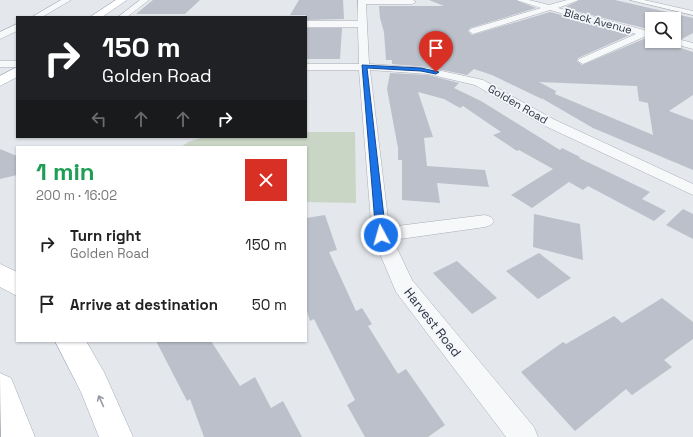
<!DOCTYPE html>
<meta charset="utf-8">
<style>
body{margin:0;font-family:"Space Grotesk",sans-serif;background:#f2f2f2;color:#222;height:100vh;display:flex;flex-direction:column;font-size:15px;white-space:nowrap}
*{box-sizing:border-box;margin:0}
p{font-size:13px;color:#767676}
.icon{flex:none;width:22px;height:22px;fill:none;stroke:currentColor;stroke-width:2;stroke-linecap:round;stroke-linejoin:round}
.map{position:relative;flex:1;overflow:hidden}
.panel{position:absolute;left:16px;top:146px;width:291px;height:196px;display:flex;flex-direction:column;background:#fff;border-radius:0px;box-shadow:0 1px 3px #0004}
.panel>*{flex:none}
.guide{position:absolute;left:16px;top:16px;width:291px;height:122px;border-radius:0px;box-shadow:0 1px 3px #0004;background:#202124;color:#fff;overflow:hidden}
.fabs{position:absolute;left:645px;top:12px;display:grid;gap:8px}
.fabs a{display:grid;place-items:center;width:36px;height:36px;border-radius:0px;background:#fff;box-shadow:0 1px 3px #0004;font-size:20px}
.pin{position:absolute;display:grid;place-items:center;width:34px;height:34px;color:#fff;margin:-41px -17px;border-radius:50% 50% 50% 0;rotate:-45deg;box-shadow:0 0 4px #0007}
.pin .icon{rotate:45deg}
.me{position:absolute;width:44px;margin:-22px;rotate:354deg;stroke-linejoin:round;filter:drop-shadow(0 0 3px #0008)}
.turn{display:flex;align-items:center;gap:14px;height:84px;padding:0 20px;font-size:18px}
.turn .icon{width:52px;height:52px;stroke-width:2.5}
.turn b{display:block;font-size:28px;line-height:34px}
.lanes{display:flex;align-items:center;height:38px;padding:0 20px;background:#0003;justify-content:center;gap:20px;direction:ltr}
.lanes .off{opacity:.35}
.round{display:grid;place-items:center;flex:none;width:42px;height:42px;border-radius:0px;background:#f2f2f2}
.headline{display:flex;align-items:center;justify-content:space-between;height:68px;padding:0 20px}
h1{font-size:24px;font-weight:800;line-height:30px;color:#1e9e55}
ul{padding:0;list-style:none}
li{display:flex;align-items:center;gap:12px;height:60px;padding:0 20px}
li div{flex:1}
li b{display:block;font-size:15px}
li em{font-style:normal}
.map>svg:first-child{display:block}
.green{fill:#c9d6c5}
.building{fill:#bbc0ca;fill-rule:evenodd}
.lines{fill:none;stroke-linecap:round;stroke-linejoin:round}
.minor-casing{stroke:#a9aeb7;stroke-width:1}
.major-casing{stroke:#a3abb8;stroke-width:1}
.minor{fill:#f7f8fa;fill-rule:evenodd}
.major{fill:#fff;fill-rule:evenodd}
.oneway{stroke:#959aa2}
.route{fill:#1a73e8;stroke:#114b97}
.labels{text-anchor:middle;stroke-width:3.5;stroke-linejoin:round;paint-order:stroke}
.far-street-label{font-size:11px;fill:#2b3445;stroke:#f4f6f9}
.street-label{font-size:13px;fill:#2b3445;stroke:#f4f6f9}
</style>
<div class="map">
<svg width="693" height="437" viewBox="0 0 693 437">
<rect width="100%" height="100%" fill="#e4e7ec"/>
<polygon class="green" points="306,132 355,132 356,203 306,202 306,147 181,147 188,142 204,137 306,137"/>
<g class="building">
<polygon points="153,0 200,0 185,14 136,14"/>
<polygon points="299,0 343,0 344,19 306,20 306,15 290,15"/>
<path d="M 429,0 L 515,0 L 536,8 L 470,28 L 468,31 L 472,35 L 550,12 L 632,34 L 578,58 L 577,61 L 582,65 L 646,38 L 652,39 L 652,41 L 668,41 L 671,45 L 693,52 L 693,95 L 669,111 L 693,120 L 693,170 L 593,128 L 543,99 L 544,98 L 542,99 L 492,75 L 474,69 L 467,75 L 428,67 L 392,64 L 392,60 L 386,60 L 384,32 L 380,18 L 379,6 L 444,6 ZM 539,82 L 637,86 L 639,101 L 648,103 L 653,135 L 555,94 L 556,91 Z"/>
<polygon points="580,0 615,0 693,18 693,33 682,39 674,37 674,19 652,19 652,30 563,8"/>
<polygon points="306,28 342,28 340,59 306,59"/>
<polygon points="390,73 428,75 459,83 454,88 481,101 560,150 562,148 580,157 579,158 650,192 642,199 666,211 654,221 588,186 583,190 569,182 532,208 511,195 553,169 519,150 517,151 493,135 501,132 463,106 460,108 444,99 418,92 433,137 424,138 427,166 485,170 489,187 437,183 440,203 402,200 402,160 398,160 398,148 387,89"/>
<polygon points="0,149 17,156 17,175 0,179"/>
<polygon points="683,209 693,214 693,239 666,225"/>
<polygon points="534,214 580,224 583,260 533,247"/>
<polygon points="325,215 337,250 329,252 356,311 362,308 372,324 368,326 398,374 406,369 445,425 428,437 365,437 347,405 355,400 314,319 310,321 306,308 306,218"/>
<polygon points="539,253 571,278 538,299 506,271"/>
<polygon points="457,261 497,298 472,314 433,273"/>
<polygon points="662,298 693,322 693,339 664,360 672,367 632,395 626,389 575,431 521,372 563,342 566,344 614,316 622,323"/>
<polygon points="156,341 211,341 240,386 255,377 271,408 283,401 302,437 204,437 190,399 187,401"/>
</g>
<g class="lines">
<g class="minor-casing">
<g id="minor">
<polygon points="61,0 71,0 42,17 32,17"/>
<polygon points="140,0 149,0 127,17 118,17"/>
<polygon points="358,0 413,0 416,2 412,4 366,4 369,64 428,68 483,80 553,119 693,184 693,195 543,125 475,85 428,74 370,70 389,227 485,215 491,217 494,221 491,225 485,227 393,240 412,280 534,427 538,437 506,437 396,292 372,235 359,70 306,70 306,64 359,64 358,27 306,27 306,21 358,21"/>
<polygon points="516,0 529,0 549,5 567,0 579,0 558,8 652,32 652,38 646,36 583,64 578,61 579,59 636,34 550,10 476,33 473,34 469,31 470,29 541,8"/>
<polygon points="630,0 644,0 693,11 693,15"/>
<polygon points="17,24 17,31 0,39 0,32"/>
<polygon points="674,38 693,43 693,49 671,43 669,41 674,41"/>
<rect x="0" y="61" width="17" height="6"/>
</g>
</g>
<g class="major-casing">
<g id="major">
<polygon points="116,0 127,0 102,17 90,17"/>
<polygon points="17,67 17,77 0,86 0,76"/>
<polygon points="0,264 17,272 17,296 0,287"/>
<polygon points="55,341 86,341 104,372 133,437 99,437 81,392"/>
<polygon points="0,373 11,378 35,437 1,437"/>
</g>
</g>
<use href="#minor" class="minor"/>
<use href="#major" class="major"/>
</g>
<defs><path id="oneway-shaft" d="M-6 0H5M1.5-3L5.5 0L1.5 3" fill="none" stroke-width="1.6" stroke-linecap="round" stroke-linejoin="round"/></defs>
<use class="oneway" href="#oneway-shaft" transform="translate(101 401) rotate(-114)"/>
<polygon class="route" points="362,65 421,68 439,72 436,74 421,71 367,68 386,235 381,238 376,235"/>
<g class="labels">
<g class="far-street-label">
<text transform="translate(598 21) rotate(15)" y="4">Black Avenue</text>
<text transform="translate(518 104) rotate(30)" y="4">Golden Road</text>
</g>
<g class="street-label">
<text transform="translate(433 322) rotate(52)" y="5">Harvest Road</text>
</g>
</g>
</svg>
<div class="fabs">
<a><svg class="icon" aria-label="search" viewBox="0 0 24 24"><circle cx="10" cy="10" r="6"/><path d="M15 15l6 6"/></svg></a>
</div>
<div class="pin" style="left:436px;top:72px;background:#d93025"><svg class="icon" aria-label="arrive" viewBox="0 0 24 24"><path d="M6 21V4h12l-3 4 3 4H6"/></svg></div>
<svg class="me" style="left:381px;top:235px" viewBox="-20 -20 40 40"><circle r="17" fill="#1a73e8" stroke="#fff" stroke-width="3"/><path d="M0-11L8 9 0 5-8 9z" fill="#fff"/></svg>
<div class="guide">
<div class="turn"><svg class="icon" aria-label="right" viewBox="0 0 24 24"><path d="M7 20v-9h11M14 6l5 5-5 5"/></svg><div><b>150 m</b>Golden Road</div></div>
<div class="lanes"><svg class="icon off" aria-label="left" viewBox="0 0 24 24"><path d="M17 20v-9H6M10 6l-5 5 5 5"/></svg><svg class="icon off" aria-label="ahead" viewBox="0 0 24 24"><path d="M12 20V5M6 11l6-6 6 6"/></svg><svg class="icon off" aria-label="ahead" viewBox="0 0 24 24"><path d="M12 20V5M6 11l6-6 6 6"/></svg><svg class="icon" aria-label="right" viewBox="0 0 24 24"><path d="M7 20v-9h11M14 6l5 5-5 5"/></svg></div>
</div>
<section class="panel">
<div class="headline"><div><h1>1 min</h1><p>200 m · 16:02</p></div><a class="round" style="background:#d93025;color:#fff"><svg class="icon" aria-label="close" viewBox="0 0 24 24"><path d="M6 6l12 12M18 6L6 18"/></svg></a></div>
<ul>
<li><svg class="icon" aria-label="right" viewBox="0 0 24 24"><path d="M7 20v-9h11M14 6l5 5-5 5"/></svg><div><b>Turn right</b><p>Golden Road</p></div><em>150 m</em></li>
<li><svg class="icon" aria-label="arrive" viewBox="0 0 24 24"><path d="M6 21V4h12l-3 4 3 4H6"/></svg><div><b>Arrive at destination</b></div><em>50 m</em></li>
</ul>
</section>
</div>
